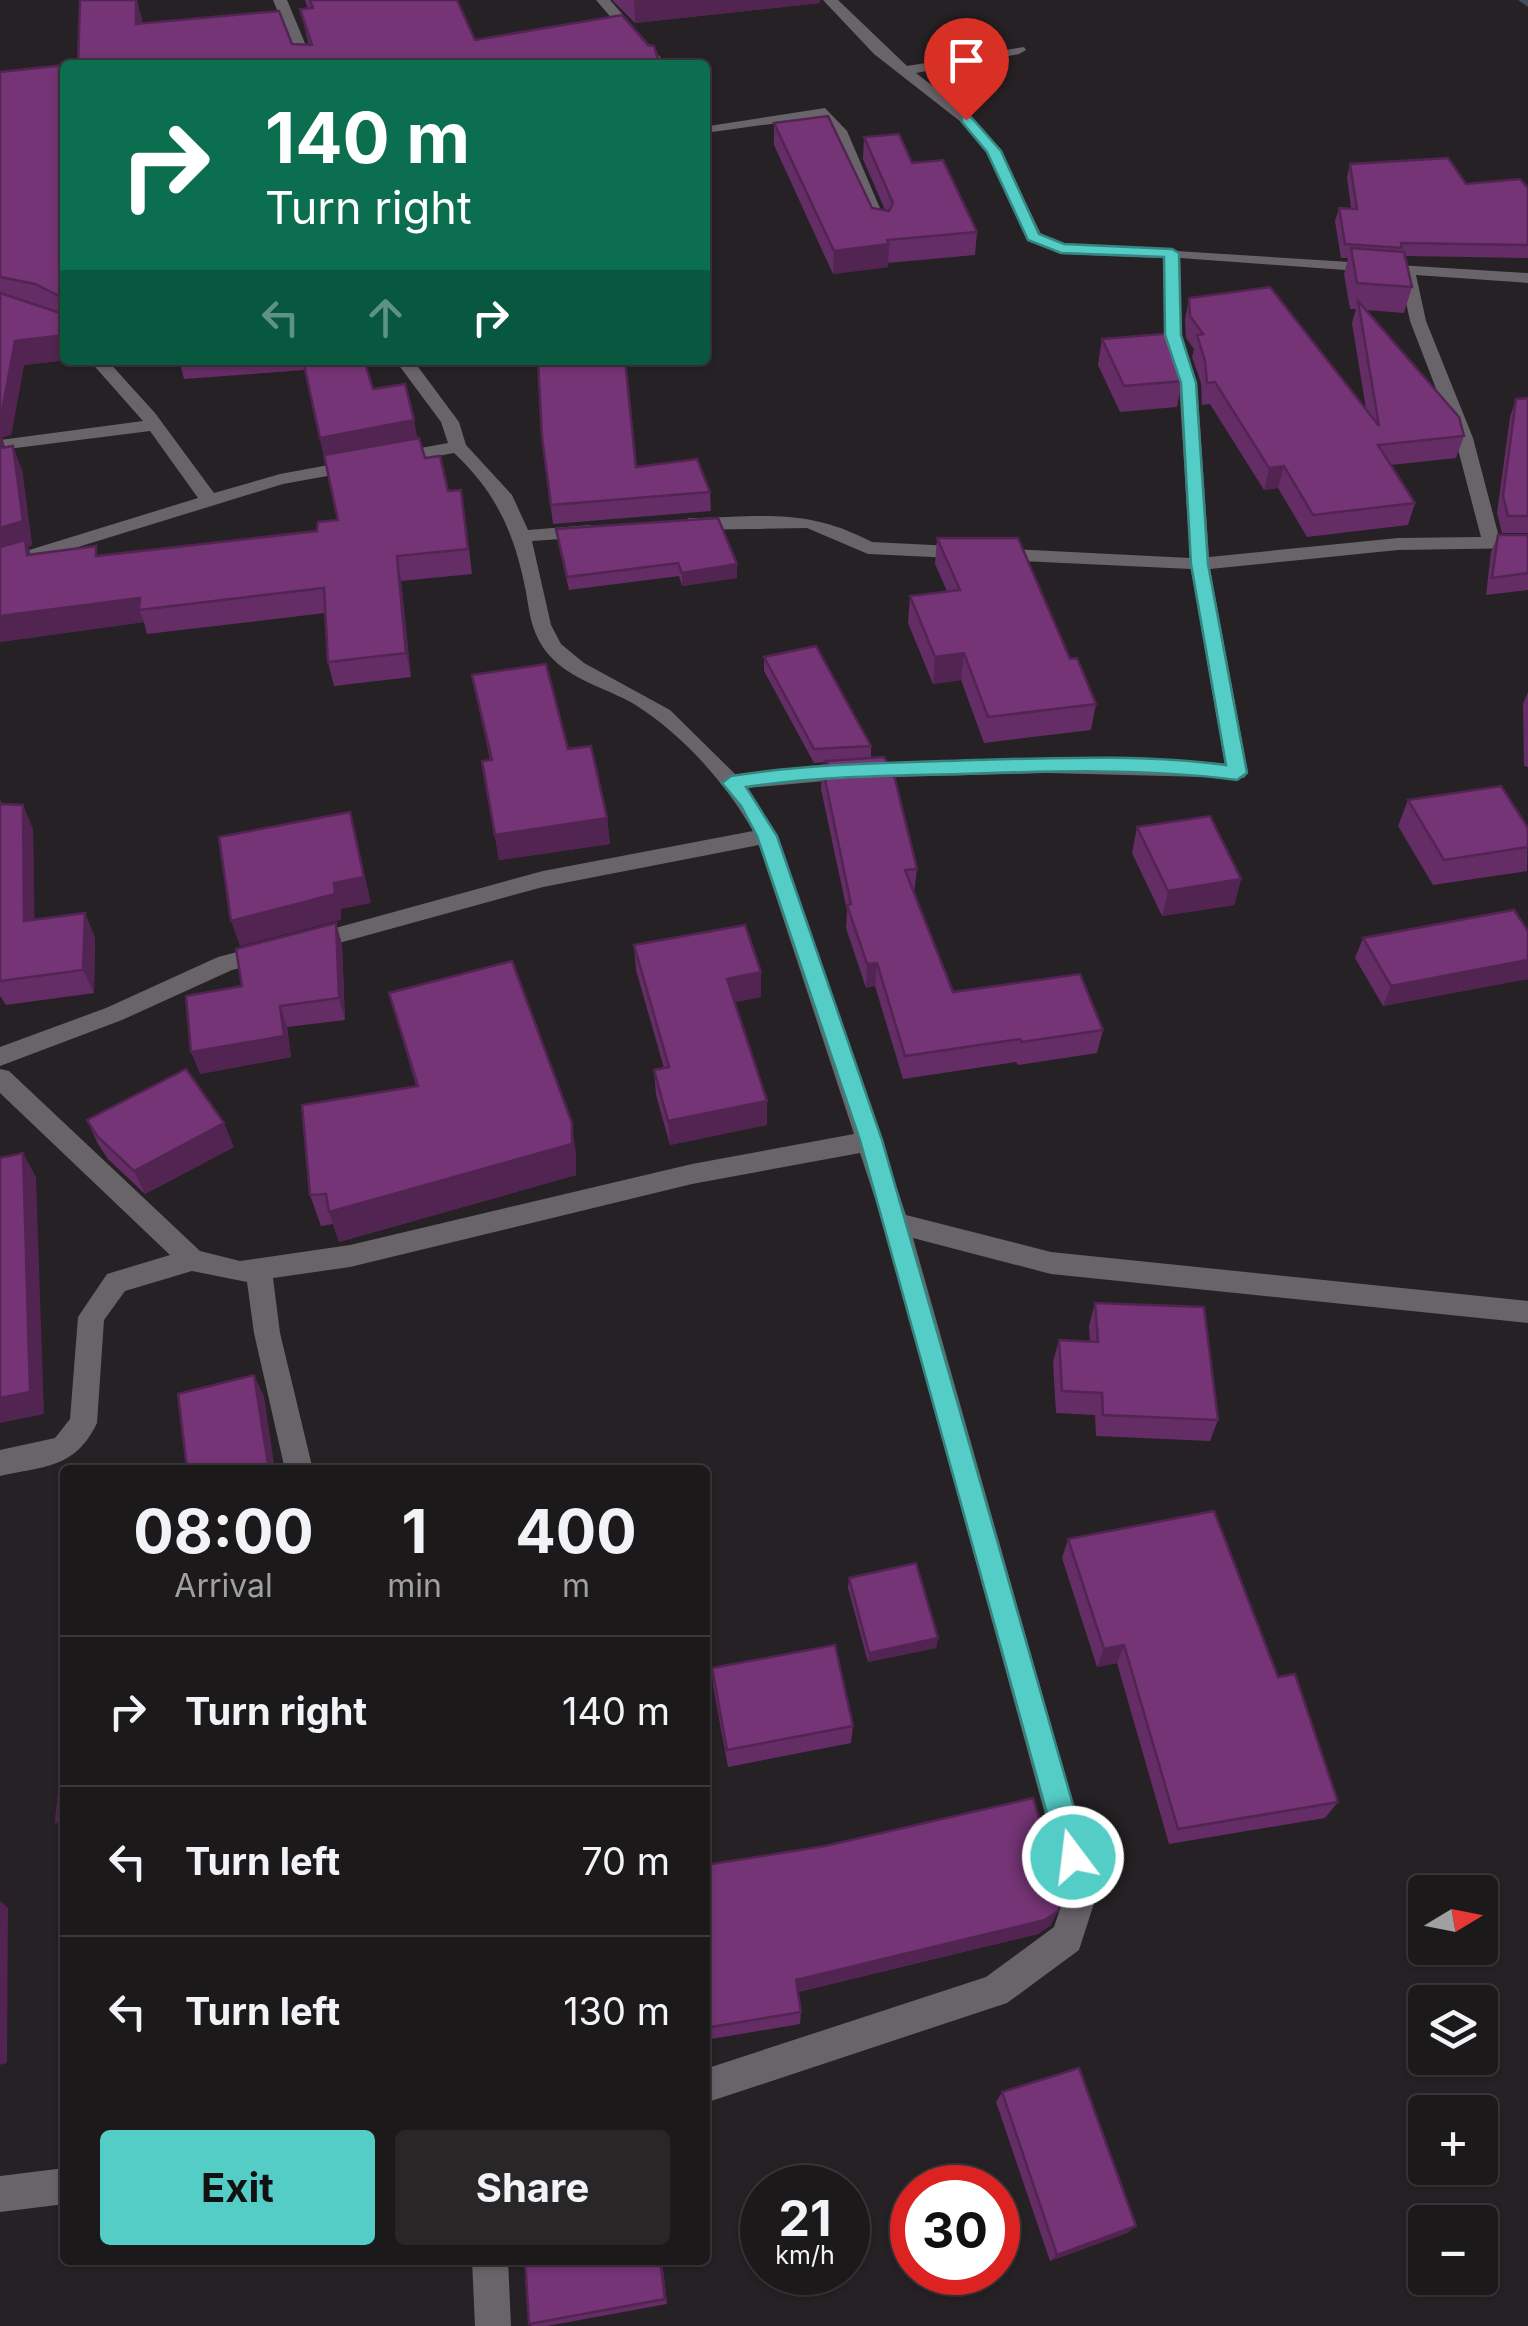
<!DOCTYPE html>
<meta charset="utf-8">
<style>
body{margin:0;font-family:Inter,sans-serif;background:#292628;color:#f1f3f6;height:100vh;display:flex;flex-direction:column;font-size:38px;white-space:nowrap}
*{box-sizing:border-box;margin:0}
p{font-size:32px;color:#a0a0a3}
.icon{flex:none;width:55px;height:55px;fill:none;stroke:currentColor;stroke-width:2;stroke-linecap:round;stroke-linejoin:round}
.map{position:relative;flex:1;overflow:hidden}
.details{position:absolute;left:60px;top:1465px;width:650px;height:800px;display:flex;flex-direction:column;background:#1c191b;border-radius:10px;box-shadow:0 2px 8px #0004,0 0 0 2px #3a383a}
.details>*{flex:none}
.top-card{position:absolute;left:60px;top:60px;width:650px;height:305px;border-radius:10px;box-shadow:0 2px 8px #0004,0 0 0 2px #3a383a;background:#0b6e4f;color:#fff;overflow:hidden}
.needle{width:65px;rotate:80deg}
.buttons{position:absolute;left:1408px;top:1875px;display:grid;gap:20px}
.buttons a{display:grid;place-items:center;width:90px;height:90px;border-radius:10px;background:#1c191b;box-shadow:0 2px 8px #0004,0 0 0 2px #3a383a;font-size:50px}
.speed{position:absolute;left:740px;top:2165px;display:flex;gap:20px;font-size:50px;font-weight:700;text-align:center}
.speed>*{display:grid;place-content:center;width:130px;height:130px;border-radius:50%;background:#1c191b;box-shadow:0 2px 8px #0004,0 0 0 2px #3a383a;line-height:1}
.speed small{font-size:25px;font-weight:400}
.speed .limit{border:15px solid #d22;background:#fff;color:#111}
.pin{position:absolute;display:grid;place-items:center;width:85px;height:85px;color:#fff;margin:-102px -42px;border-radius:50% 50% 50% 0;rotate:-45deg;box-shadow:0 0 10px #0007}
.pin .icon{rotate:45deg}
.me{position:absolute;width:110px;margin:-55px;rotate:345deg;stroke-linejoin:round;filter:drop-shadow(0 0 8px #0008)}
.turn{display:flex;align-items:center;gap:35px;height:210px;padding:0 40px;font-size:45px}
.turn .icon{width:130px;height:130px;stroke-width:2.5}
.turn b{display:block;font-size:70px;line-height:85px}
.lanes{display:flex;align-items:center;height:95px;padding:0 40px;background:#0003;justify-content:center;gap:50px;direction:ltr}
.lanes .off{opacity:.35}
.eta{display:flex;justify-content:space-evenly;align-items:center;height:170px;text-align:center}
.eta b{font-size:60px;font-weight:700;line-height:70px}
.cta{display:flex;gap:20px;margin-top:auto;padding:20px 40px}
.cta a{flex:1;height:115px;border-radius:10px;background:#54cdc7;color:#111;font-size:40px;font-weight:700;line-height:115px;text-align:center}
.cta a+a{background:#292628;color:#f1f3f6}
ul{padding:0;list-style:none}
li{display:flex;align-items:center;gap:30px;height:150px;padding:0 40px;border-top:2px solid #3a383a}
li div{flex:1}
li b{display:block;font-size:38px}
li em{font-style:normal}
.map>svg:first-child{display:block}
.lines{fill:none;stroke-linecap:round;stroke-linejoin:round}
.stream{fill:#424c5b;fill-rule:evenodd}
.minor{fill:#696469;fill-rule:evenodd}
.wall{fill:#652d65}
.shaded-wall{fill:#522452}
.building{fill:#753475;stroke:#522452;stroke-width:2.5}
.route{fill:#54cdc7;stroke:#378581;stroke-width:2.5}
</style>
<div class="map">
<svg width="1528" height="2326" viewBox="0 0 1528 2326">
<rect width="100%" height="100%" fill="#252124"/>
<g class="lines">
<polygon class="stream" points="1518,0 1528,0 1528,7"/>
<g class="minor">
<polygon points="273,0 287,0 314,65 300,65"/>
<polygon points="596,0 610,0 667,65 652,65"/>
<path d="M 823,0 L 838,0 L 907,66 L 1024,47 L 1026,50 L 1019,54 L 916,73 L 971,116 L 999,148 L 1041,234 L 1064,244 L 1528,273 L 1528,283 L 1416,275 L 1426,321 L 1473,438 L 1499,537 L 1528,536 L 1528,548 L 1398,550 L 1210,569 L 1248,773 L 1244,778 L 1047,773 L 857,778 L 747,788 L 778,836 L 906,1215 L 1051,1252 L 1528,1301 L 1528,1323 L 1051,1274 L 913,1238 L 1098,1891 L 1079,1950 L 1007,2003 L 705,2103 L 705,2069 L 986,1977 L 1054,1927 L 1066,1891 L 883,1223 L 860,1153 L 692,1184 L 350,1267 L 273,1278 L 280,1333 L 313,1470 L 285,1470 L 254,1333 L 247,1282 L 192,1271 L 125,1291 L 104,1320 L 97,1423 C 75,1469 44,1466 0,1476 L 0,1450 L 55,1438 L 70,1419 L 78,1317 L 107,1274 L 170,1255 L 0,1093 L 0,1069 L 9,1071 L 200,1251 L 240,1261 L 350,1245 L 692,1164 L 854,1134 L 759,845 L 543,887 L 310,951 L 299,943 L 310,935 L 543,871 L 753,831 C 725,782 682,734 634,704 C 606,688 571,680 549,655 C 532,635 530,616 526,592 C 515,535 497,493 454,453 L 283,484 L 0,571 L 0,559 L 198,498 L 150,431 L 0,450 L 0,440 L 143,421 L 89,360 L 107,360 L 155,413 L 214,493 L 280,474 L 448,443 L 441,422 L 395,360 L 413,360 L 459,422 L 466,445 L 512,495 L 528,530 L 590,525 L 599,531 L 590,537 L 532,541 L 551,625 L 561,644 L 584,663 L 670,710 L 736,775 C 817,763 899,762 980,760 C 1062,758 1144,755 1225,764 L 1191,569 L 868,554 L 807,528 L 689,530 L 680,524 L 689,518 C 761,517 806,507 872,542 L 1190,558 L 1179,383 L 1165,335 L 1164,258 L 1061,254 L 1028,240 L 987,152 L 961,122 L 874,54 ZM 1180,258 L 1400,274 L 1410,321 L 1455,438 L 1481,537 L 1398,538 L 1209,557 L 1197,383 L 1181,335 Z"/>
<polygon points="825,108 847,131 888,227 886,230 872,227 833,132 821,117 705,133 705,127 709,126"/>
<polygon points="271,943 282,952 279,958 232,970 122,1020 0,1066 0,1047 106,1008 218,957"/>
<polygon points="65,2168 65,2204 0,2212 0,2176"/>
<polygon points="472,2260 508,2260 511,2326 475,2326"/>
</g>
</g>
<g class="wall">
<polygon points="80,0 137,0 142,23 309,45 300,9 308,9 305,0 457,0 475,40 78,64"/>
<polygon points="612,0 820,0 820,3 635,23"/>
<polygon points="65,65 65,360 67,360 24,365 11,435 2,437 5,447 22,470 32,545 28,547 31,554 99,556 317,531 338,520 305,370 184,379 179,360 364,360 373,389 414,420 417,438 425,458 465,514 472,574 401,581 411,677 334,686 328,662 325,613 147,634 144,622 0,642 0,72"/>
<polygon points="774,123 872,208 885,210 863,159 864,137 912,163 977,232 975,255 888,263 888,267 833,274 774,145"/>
<polygon points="1350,164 1466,184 1528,188 1528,258 1405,256 1412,287 1404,313 1366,310 1464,436 1456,458 1391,465 1415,503 1408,525 1307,537 1278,488 1264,490 1210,404 1202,405 1201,383 1192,357 1194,349 1186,338 1185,320 1189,298 1366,409 1352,323 1356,309 1350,309 1344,274 1348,258 1341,258 1335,221 1339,208 1351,208 1347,177"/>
<polygon points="1102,339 1182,381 1177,407 1120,412 1098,365"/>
<polygon points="1528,398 1528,533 1502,533 1497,513 1510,417 1516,399"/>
<polygon points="544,456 636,467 710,492 711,511 553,524"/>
<polygon points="556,529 737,578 682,586 679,576 569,590 558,543"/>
<polygon points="1498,535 1528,535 1528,590 1486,595 1491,552"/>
<polygon points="937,538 1070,659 1096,704 1091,730 984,743 961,680 933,684 908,623 910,596 947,591 935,564"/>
<polygon points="764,657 871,746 871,758 917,869 914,893 953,992 1103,1030 1097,1053 1018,1065 1016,1062 903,1079 875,986 866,988 846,928 847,911 821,789 822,765 826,764 826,762 814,763 764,671"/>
<polygon points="472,675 568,749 607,818 610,844 499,860 482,761 490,760"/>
<polygon points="1528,692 1528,767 1524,766 1523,704"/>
<polygon points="0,800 2,804 33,829 34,920 95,937 94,993 6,1005 0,996"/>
<polygon points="1408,800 1528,828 1527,871 1433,885 1398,826"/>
<polygon points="1137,827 1241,879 1234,905 1162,916 1132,853"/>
<polygon points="1528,931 1528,979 1383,1006 1355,958 1363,938"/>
<polygon points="342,944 345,1020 287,1027 291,1057 200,1074 242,986"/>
<polygon points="634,945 761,997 735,1002 767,1125 670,1145 656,1095 654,1070 664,1068 636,970"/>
<polygon points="389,993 576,1154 576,1175 339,1242 333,1224 321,1226 310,1195 416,1086"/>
<polygon points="87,1120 234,1147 145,1194 108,1159 98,1144"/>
<polygon points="1095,1303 1218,1420 1210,1441 1096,1436 1095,1415 1056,1413 1053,1362 1059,1340 1090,1342 1089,1326"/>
<polygon points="1068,1539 1278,1677 1338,1802 1325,1818 1169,1844 1117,1663 1097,1667 1062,1558"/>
<polygon points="849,1578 938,1638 936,1648 868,1662 848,1588"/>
<polygon points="712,1668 853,1726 851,1743 728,1767 713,1686"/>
<polygon points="65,1735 65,1830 56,1822"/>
<polygon points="705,1865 1051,1925 1038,1934 798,1992 801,2012 800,2024 705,2040"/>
<polygon points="1002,2092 1136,2226 1127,2233 1050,2261 996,2102"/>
<polygon points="662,2260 667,2304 547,2326 532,2326 529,2324"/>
</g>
<g class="shaded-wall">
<polygon points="136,0 142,18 142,46 136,24"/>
<polygon points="634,0 820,0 820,3 635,23"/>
<polygon points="889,244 888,267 833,274 834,251"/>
<polygon points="65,335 65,360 67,360 24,365 11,435 2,437 7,453 0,464 0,411 15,341"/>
<polygon points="414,420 418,445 325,462 320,438"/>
<polygon points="13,446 22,470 32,545 28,547 34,564 0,556 0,528"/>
<polygon points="1284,466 1278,488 1264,490 1269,468"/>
<polygon points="397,556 401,581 411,677 406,653"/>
<polygon points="737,564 737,578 682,586 682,573"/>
<polygon points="140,598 139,610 144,622 0,642 0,616"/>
<polygon points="964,653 961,680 933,684 935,657"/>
<polygon points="23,805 33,829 35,945 24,921"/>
<polygon points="350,812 371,903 341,909 341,920 240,946 231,921 334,883"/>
<polygon points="607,818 610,844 499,860 495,835"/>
<polygon points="1241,879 1234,905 1162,916 1168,891"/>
<polygon points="85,913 95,937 94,993 83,970"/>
<polygon points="336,923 342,944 345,1020 339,998"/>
<polygon points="1528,960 1528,979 1383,1006 1391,986"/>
<polygon points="877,963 875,986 866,988 867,964"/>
<polygon points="761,972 761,997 728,1004 727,979"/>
<polygon points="280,1006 287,1027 291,1057 200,1074 191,1052"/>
<polygon points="767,1101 767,1125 670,1145 668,1121"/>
<polygon points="224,1123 234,1147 145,1194 134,1171"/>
<polygon points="572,1123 576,1154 576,1175 339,1242 329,1212"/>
<polygon points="23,1153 36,1177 44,1414 0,1423 0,1398"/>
<polygon points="254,1375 264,1396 275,1470 269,1470"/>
<polygon points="938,1638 936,1648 868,1662 869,1653"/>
<polygon points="1124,1645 1117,1663 1097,1667 1104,1649"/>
<polygon points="0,1901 8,1908 7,2063 0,2065"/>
<polygon points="1058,1911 1051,1925 1038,1934 795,1992 796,1980"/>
<polygon points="1136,2226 1127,2233 1050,2261 1057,2255"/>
<polygon points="660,2260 662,2260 667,2304 665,2299"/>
</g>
<g class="building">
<polygon points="80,0 136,0 136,24 279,11 292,44 312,45 300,9 313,8 310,0 457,0 475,40 622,15 648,45 654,46 660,65 69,65 78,64"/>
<polygon points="65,65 65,335 15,341 2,411 0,411 0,293 60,313 59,296 35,284 0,277 0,72"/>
<polygon points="828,116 872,208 889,211 893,203 864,137 899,134 912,163 943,160 977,232 887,240 889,244 834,251 774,123"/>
<polygon points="1448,158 1466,184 1520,179 1528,188 1528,245 1401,243 1402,248 1345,244 1339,208 1357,209 1350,164"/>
<polygon points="1351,248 1404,252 1412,287 1357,283"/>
<polygon points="1270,287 1379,426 1358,301 1459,417 1464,436 1378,445 1415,503 1313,515 1284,466 1269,468 1215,382 1207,383 1205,361 1197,335 1203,334 1190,316 1189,298"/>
<polygon points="1173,333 1182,381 1124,386 1102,339"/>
<polygon points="303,360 364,360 373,389 405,384 414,420 320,438"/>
<polygon points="538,360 625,360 636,467 697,459 710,492 551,505 542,437"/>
<polygon points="1528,398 1528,516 1508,516 1503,496 1516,399"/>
<polygon points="419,438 425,458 440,456 448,491 461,490 468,549 397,556 406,653 328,662 324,588 139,610 140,598 0,616 0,547 25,540 27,555 96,546 96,556 317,531 318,522 338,520 324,455"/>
<polygon points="13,446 23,521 0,528 0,448"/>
<polygon points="718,518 737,564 682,573 678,563 567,577 556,529"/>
<polygon points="1498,535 1528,535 1528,573 1492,578"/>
<polygon points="937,538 1018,538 1070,659 1077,658 1096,704 988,717 964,653 935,657 910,596 960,590"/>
<polygon points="816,646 871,746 814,749 764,657"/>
<polygon points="546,664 568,749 591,746 607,818 495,835 482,761 492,760 472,675"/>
<polygon points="884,757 894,775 917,869 905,870 953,992 1080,974 1103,1030 1022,1042 1020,1039 905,1056 877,963 867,964 847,905 851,904 822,765 828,764 826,761"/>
<polygon points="1501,786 1528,828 1528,847 1444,860 1408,800"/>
<polygon points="0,804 23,805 24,921 85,913 83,970 0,981"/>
<polygon points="350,812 364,877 334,883 335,894 231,921 219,837"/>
<polygon points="1210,816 1241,879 1168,891 1137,827"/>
<polygon points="1514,910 1528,931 1528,960 1391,986 1363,938"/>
<polygon points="336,923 339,998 280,1006 284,1036 191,1052 186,996 242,986 236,949"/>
<polygon points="745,925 761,972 727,979 767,1101 668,1121 654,1070 669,1067 634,945"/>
<polygon points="512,961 572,1123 572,1144 329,1212 326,1194 310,1195 302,1105 418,1086 389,993"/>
<polygon points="186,1069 224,1123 134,1171 97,1136 87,1120"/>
<polygon points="23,1153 30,1392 0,1398 0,1158"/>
<polygon points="1095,1303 1204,1307 1218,1420 1103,1415 1102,1393 1062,1391 1059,1340 1098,1342"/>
<polygon points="254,1375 269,1470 181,1470 187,1468 178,1394"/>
<polygon points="1214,1511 1278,1677 1295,1674 1338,1802 1178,1829 1124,1645 1104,1649 1068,1539"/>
<polygon points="916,1563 938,1638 869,1653 849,1578"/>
<polygon points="835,1645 853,1726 727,1750 712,1668"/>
<polygon points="65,1735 65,1820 56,1822"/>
<polygon points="1033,1798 1063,1895 1058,1911 1045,1920 796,1980 801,2012 705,2028 705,1865 825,1846"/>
<polygon points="1079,2068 1136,2226 1057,2255 1002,2092"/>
<polygon points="525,2260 660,2260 665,2299 529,2324"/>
</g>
<path class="route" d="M 962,117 L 971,117 L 1001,151 L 1039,234 L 1064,244 L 1172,249 L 1179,253 L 1181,335 L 1196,383 L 1208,564 L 1247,773 L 1237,780 C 1146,768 1052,771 961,774 C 889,776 817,776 746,787 L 777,836 L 882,1140 L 1088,1857 L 1083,1867 L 1073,1871 L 1063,1867 L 1059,1857 L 860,1140 L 757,836 L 741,806 L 722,783 L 731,776 C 812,763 893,763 974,760 C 1057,758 1144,754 1226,765 L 1191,564 L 1181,383 L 1165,335 L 1164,257 L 1061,253 L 1028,240 L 987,152 L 962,122 Z"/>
</svg>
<div class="buttons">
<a><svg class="needle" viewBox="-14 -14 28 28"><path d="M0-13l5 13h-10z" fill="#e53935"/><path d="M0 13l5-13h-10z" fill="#a0a0a3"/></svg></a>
<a><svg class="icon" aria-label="layers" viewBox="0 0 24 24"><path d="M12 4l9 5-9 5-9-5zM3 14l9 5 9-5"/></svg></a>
<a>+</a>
<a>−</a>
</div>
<div class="speed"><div>21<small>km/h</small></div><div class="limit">30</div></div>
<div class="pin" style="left:966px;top:120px;background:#d93025"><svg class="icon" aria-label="arrive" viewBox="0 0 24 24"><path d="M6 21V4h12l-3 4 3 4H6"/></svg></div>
<svg class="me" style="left:1073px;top:1857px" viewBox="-20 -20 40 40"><circle r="17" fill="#54cdc7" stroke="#fff" stroke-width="3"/><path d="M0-11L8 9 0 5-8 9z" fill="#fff"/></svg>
<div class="top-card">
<div class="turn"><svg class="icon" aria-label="right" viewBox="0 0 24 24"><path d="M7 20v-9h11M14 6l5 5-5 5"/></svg><div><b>140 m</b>Turn right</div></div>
<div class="lanes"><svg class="icon off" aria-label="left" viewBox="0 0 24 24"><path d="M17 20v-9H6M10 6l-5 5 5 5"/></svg><svg class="icon off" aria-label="ahead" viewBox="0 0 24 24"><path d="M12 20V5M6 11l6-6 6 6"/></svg><svg class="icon" aria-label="right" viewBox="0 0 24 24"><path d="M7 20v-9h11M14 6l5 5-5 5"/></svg></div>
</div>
<section class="details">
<div class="eta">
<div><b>08:00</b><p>Arrival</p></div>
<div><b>1</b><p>min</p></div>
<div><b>400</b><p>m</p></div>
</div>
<ul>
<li><svg class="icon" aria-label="right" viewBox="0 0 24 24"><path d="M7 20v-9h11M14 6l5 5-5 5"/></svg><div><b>Turn right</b></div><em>140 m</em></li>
<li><svg class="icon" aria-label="left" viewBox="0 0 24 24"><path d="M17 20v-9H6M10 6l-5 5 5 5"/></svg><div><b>Turn left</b></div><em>70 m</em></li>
<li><svg class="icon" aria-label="left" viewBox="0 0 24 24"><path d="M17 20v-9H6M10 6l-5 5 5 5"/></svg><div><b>Turn left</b></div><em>130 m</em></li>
</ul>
<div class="cta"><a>Exit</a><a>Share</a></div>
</section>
</div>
